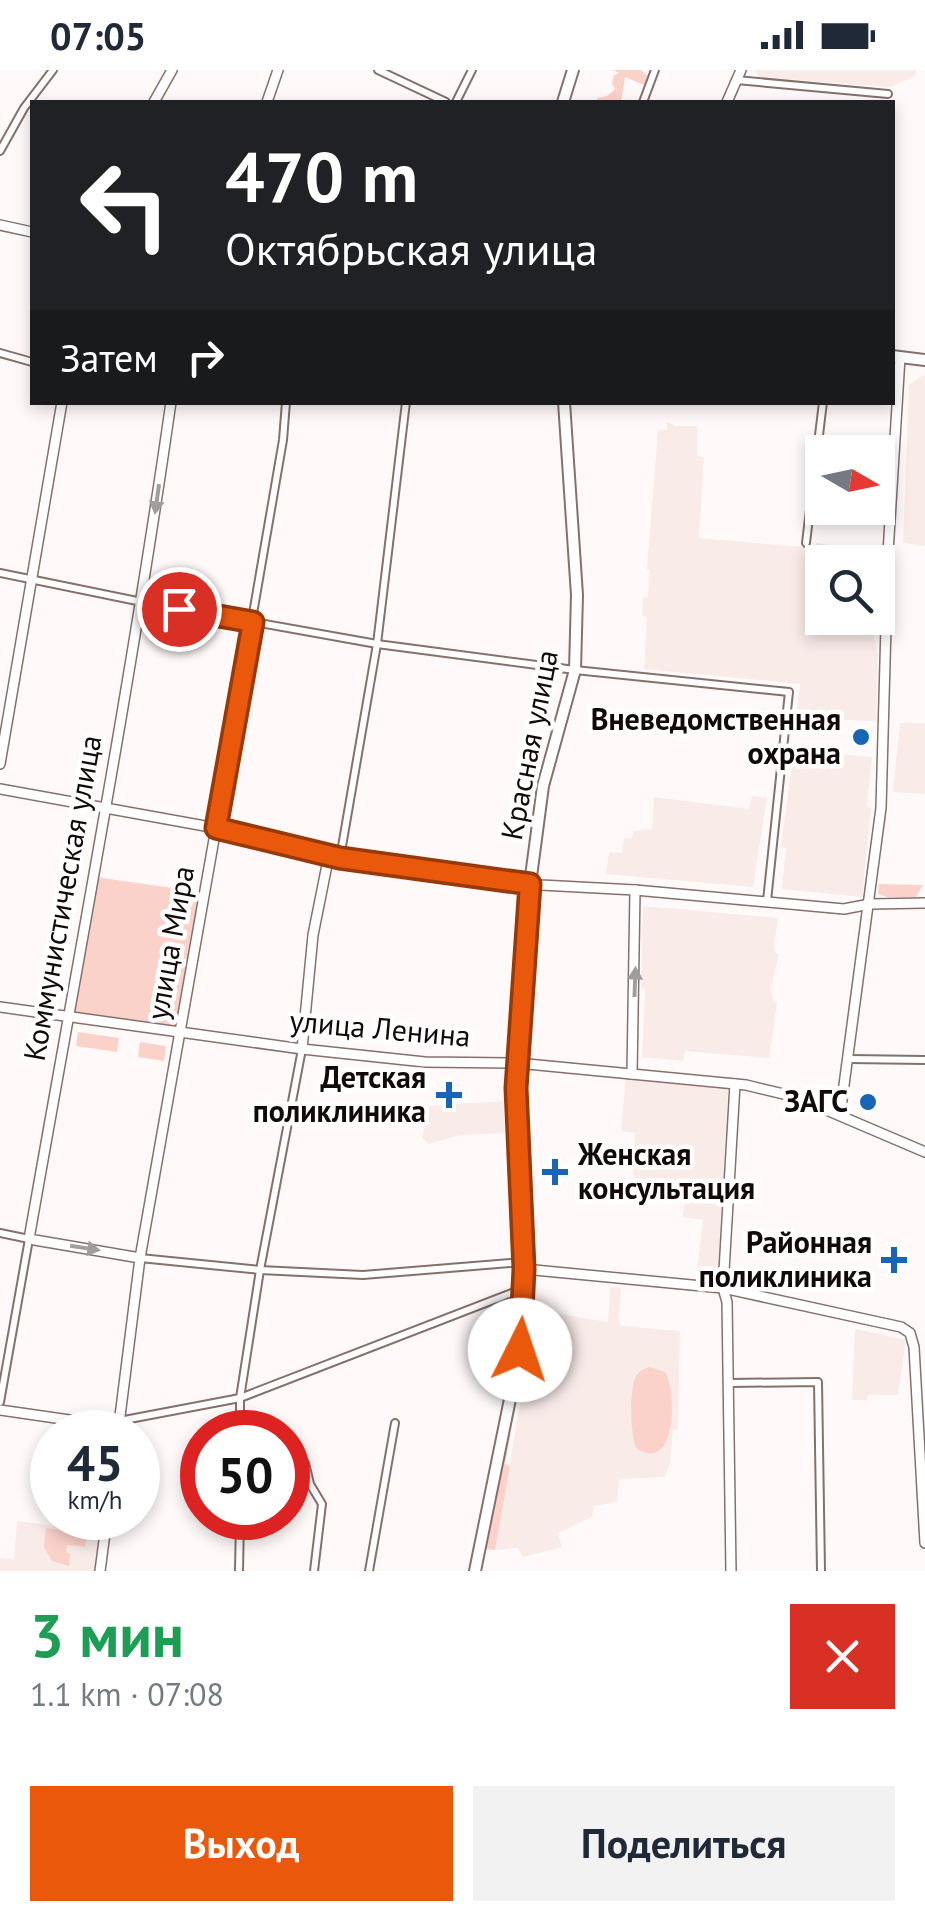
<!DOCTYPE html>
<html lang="ru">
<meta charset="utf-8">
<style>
body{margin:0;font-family:"PT Sans",sans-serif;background:#f2f2f3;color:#1f2937;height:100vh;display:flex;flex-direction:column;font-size:38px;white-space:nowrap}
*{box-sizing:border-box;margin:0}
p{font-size:32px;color:#747a83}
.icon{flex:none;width:55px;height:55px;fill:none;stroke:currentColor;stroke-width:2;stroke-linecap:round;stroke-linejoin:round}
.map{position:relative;height:1501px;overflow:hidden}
.drawer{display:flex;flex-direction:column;background:#fff;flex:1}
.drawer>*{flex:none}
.top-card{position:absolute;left:30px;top:30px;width:865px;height:305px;border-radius:0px;box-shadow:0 5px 15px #0003;background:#202124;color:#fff;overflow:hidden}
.needle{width:65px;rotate:99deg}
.buttons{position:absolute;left:805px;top:365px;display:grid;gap:20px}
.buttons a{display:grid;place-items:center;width:90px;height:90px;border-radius:0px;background:#fff;box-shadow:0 5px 15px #0003;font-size:50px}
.speed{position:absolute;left:30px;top:1340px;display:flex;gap:20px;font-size:50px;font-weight:700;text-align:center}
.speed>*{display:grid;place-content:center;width:130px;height:130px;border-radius:50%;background:#fff;box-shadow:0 5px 15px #0003;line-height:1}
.speed small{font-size:25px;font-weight:400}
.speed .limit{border:15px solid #d22;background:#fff;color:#111}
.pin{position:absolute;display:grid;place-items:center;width:85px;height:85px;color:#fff;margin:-42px;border:5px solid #fff;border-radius:50%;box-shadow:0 2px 10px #0007}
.me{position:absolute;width:110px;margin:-55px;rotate:4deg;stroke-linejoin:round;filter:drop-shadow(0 0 8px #0008)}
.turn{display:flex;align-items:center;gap:35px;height:210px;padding:0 30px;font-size:45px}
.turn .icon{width:130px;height:130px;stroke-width:2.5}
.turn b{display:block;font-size:70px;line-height:85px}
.then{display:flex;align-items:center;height:95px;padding:0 30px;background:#0003;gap:20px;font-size:38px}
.round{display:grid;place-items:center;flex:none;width:105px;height:105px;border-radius:0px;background:#f2f2f3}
.summary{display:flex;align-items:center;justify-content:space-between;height:170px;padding:0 30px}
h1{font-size:60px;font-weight:800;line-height:75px;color:#1e9e55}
.cta{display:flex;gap:20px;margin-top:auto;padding:20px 30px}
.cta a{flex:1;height:115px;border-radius:0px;background:#ea580c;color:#fff;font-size:40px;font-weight:800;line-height:115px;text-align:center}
.cta a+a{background:#f2f2f3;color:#1f2937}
.status{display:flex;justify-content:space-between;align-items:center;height:70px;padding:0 50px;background:#fff;direction:ltr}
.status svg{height:28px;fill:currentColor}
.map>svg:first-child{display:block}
.built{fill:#f9ebe8}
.green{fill:#fbd2ca}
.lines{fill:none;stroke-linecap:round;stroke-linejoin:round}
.minor-casing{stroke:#86706c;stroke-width:10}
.tertiary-casing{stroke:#86706c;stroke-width:12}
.secondary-casing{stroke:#86706c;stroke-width:14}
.minor{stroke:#fff;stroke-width:6}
.tertiary{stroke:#fff;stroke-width:9}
.secondary{stroke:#fff;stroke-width:10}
.oneway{fill:#a09d9c}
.route-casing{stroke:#983908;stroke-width:25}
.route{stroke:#ea580c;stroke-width:18}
.poi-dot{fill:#1765b4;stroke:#fff;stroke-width:4}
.labels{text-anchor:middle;stroke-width:9;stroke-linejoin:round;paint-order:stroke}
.poi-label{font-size:30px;font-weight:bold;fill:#110a08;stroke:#fff;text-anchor:end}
.street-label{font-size:30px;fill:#110a08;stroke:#fff}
</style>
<div class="status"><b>07:05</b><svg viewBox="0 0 49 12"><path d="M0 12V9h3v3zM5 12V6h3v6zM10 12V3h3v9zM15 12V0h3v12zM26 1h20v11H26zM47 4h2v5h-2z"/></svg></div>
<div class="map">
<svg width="925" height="1501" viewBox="0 0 925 1501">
<rect width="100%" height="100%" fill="#fffaf9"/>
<g class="built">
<polygon points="756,0 916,0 915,6 891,17 758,7"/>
<polygon points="925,304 925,476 903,473 909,315"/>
<polygon points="667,352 676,356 697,356 697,386 704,387 699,468 814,478 816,473 882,482 878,537 878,492 822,492 822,548 873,548 872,558 878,584 876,651 796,648 800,614 644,599 647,547 642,546 643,528 648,527 650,500 647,499 658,360 667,360"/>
<polygon points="900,653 925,653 925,724 893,722"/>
<polygon points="816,682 872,687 867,737 871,738 862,827 782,819 786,778 781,777 793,686 815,686"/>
<polygon points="752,726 767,728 753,817 606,804 609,782 622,783 624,768 632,768 633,761 652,759 654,727 749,739"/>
<polygon points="643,836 778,848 774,876 776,884 779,884 771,918 773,932 777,933 769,988 685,981 683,991 642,987 645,921 641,917"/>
<polygon points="626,1006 721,1015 728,1021 718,1204 711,1210 696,1209 703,1150 683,1147 686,1121 635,1121 635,1105 633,1105 635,1063 621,1061"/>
<polygon points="503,1031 505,1063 460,1065 429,1074 422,1068 430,1036"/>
<polygon points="610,1217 621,1218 619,1252 622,1256 680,1261 678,1359 673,1360 670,1394 664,1407 619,1409 617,1432 594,1436 592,1447 558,1463 562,1477 523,1487 518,1478 495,1480 525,1305 553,1308 560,1244 608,1252"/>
<polygon points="855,1259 906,1270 898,1325 868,1325 867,1330 852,1330"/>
<polygon points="17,1451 102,1462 96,1501 0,1501 0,1488 14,1489"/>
</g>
<g class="green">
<polygon points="613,0 641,0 649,7 644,15 625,7 621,32 598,32 597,28 607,26 615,19 612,14 614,5 619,3"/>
<polygon points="96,807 200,822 175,958 73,945"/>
<polygon points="879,814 923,815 916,827 887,827 878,824"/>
<polygon points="78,962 119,968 117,982 76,976"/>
<polygon points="140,972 166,976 164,991 138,987"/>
<path d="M 649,1297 L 665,1302 C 676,1318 679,1403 637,1379 C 630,1368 629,1319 636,1306 C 640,1300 643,1300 649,1297 Z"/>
<polygon points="511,1362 505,1394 510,1396 495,1480 483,1479 505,1373"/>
<polygon points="46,1458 87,1463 85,1477 67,1475 66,1482 70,1484 69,1496 52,1491 44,1477"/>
</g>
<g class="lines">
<g class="minor-casing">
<g id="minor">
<polyline points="378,0 446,32"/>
<polyline points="736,10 888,24"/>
<polyline points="456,32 472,0"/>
<polyline points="643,32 655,0"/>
<polyline points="0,81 24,38 53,0"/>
<polyline points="0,283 32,292"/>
<polyline points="806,473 823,332"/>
<polyline points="0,503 142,532 377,574 575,600 789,622 767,831"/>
<polyline points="216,758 283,370 286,332"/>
<polyline points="340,788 377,574 406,332"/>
<polyline points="849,989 925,990"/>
<polyline points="0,1163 29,1169 0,1332"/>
<polyline points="140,1188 260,1200 363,1205 523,1192"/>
<polyline points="729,1313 818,1312 821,1501"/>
<polyline points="119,1351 240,1328 522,1219"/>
<polyline points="240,1362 240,1328 260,1200 302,979"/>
<polyline points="305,1393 310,1414 322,1434 314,1501"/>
<polyline points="239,1501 240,1448"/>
<polyline points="369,1501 395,1353"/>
</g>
</g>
<g class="tertiary-casing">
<g id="tertiary">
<polyline points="154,32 172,0"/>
<polyline points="267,32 278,0"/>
<polyline points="727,32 741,0"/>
<polyline points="0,155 32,162"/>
<polyline points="0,694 62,332"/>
<polyline points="0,719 216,758 340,788 415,799 541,815 635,820 844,839 870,834 925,833"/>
<polyline points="0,937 302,979 425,992 517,993 746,1015 796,1027 925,1082"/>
<polyline points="302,979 313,865 329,785"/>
<polyline points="632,1004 635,820"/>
<polyline points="840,1045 881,738 888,483 900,287"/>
<path d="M 140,1188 L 29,1169 C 78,890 131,612 171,332"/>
<polyline points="524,1199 723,1218 901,1257 910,1263 914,1277 925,1473"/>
<polyline points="0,1340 118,1357"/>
<polyline points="118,1362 140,1188 216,758"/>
<polyline points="100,1501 107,1448"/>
<polyline points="731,1501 727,1232 723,1218 735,1014"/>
</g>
</g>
<g class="secondary-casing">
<g id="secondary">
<polyline points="563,32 573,0"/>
<polyline points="892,286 925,290"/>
<polyline points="475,1501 520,1280 524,1199 516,1019 530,814 543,716 575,600 577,525 564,332"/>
</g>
</g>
<use href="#minor" class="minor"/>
<use href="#tertiary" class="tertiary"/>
<use href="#secondary" class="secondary"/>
</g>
<defs><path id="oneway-solid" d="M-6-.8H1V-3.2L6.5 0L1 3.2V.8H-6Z" transform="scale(2.5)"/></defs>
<g class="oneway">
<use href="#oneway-solid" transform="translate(157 429) rotate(98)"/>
<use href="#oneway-solid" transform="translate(635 912) rotate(-88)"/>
<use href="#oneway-solid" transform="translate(85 1178) rotate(9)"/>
</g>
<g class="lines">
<g class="route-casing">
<polyline id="route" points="179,539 253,552 216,758 340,788 530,814 516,1018 524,1199 520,1280"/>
</g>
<use href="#route" class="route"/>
</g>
<g class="poi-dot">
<circle cx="861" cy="667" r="10"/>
<path d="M444 1010h10v10h10v10h-10v10h-10v-10h-10v-10h10z"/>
<circle cx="868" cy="1032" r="10"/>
<path d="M550 1087h10v10h10v10h-10v10h-10v-10h-10v-10h10z"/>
<path d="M889 1175h10v10h10v10h-10v10h-10v-10h-10v-10h10z"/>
</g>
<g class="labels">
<g class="poi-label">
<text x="841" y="660">Вневедомственная<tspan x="841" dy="34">охрана</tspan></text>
<text x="426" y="1018">Детская<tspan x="426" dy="34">поликлиника</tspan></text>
<text x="848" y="1042">ЗАГС</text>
<text x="578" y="1095" text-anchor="start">Женская<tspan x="578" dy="34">консультация</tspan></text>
<text x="872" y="1183">Районная<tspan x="872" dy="34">поликлиника</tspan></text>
</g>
<g class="street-label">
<text transform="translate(530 675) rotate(-79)" y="10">Красная улица</text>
<text transform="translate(63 828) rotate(-80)" y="10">Коммунистическая улица</text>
<text transform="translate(171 873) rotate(-80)" y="10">улица Мира</text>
<text transform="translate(380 959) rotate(5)" y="10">улица Ленина</text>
</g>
</g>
</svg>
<div class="buttons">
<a><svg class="needle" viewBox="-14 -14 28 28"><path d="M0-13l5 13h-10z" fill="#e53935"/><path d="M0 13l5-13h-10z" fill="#747a83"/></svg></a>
<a><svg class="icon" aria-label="search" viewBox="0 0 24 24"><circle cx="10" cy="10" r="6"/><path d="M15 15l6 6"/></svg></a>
</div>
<div class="speed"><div>45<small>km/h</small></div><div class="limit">50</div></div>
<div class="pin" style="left:179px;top:539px;background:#d93025"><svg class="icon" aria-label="arrive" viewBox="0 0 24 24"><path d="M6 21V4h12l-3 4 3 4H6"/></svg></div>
<svg class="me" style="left:520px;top:1280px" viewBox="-20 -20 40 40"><circle r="19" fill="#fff"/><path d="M0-13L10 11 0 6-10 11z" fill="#ea580c"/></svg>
<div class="top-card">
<div class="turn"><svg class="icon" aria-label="left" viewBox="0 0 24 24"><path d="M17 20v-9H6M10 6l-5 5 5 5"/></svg><div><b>470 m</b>Октябрьская улица</div></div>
<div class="then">Затем<svg class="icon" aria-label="right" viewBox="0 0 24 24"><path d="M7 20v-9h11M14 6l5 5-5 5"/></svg></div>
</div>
</div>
<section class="drawer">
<div class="summary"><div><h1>3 мин</h1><p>1.1 km · 07:08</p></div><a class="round" style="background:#d93025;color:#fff"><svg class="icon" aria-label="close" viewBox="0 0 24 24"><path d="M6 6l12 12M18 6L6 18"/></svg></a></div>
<div class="cta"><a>Выход</a><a>Поделиться</a></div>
</section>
